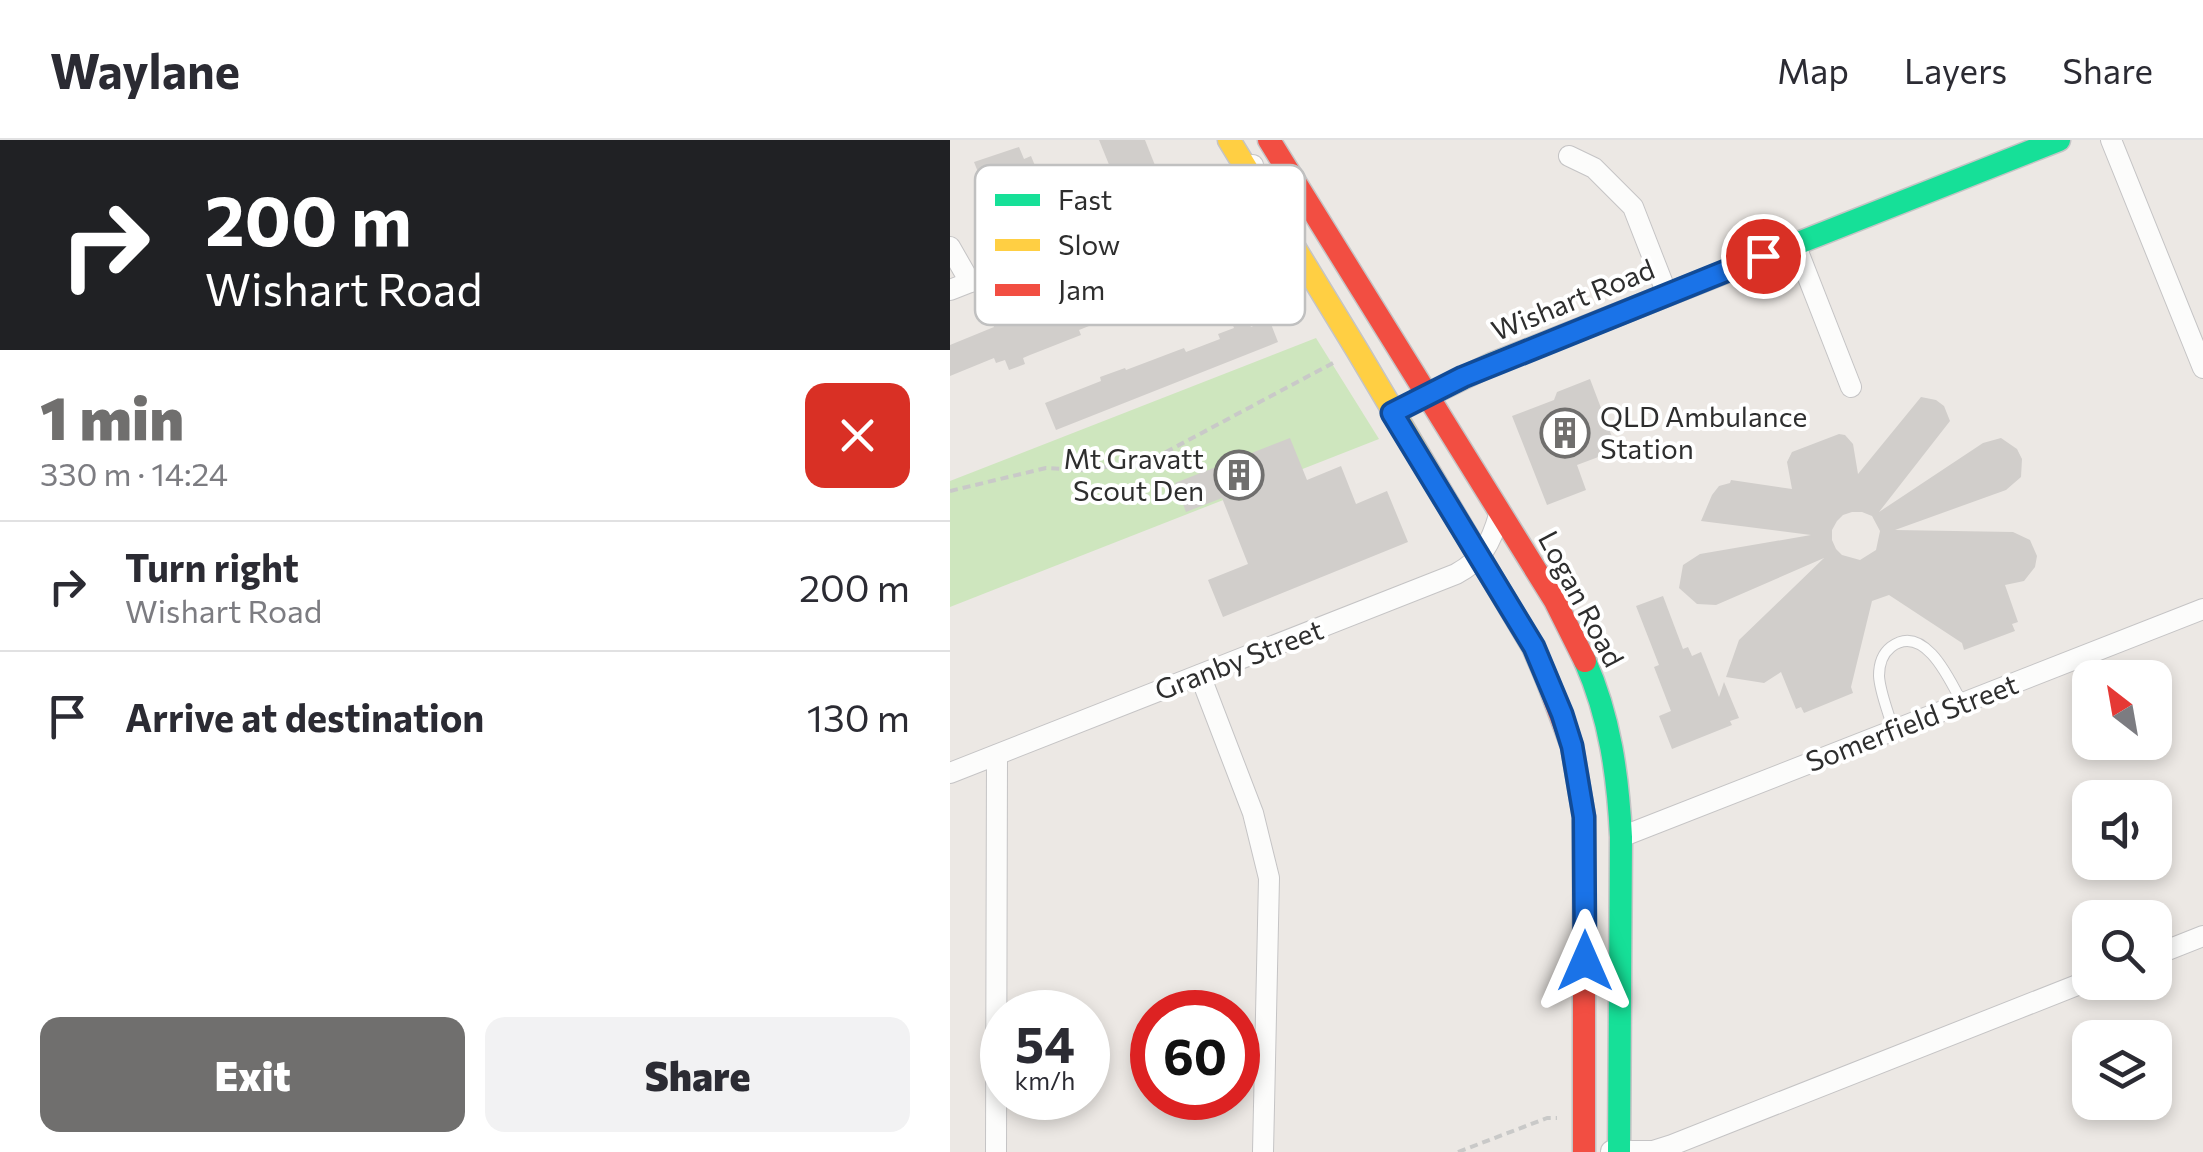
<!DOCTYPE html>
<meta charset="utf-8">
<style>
body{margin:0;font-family:Commissioner,sans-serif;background:#f2f2f3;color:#2b2b33;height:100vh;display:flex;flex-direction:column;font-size:38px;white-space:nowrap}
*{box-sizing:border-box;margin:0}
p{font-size:32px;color:#7c7c81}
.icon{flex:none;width:55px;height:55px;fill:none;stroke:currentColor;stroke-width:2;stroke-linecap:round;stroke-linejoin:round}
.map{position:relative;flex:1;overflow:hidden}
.panel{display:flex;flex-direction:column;background:#fff;width:950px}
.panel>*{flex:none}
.banner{background:#202124;color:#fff;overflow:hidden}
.needle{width:65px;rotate:329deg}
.controls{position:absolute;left:1122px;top:520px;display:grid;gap:20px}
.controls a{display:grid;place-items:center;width:100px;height:100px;border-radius:20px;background:#fff;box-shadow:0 5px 15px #0003;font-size:50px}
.speed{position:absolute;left:30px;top:850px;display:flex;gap:20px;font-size:50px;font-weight:700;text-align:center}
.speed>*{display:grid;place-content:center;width:130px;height:130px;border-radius:50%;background:#fff;box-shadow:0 5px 15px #0003;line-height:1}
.speed small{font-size:25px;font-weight:400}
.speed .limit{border:15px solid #d22;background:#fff;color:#111}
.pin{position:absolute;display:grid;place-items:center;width:85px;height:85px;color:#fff;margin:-42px;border:5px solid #fff;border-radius:50%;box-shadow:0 2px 10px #0007}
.me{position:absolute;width:110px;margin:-55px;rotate:0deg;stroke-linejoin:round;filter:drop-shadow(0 0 8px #0008)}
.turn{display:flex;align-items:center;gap:35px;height:210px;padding:0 40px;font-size:45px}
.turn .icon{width:130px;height:130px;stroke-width:2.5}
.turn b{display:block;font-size:70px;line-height:85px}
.round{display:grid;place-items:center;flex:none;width:105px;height:105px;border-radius:20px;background:#f2f2f3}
.head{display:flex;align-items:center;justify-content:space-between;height:170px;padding:0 40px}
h1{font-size:60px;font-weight:800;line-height:75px;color:#706f6e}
.action{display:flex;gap:20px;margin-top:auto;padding:20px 40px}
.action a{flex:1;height:115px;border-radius:20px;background:#706f6e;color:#fff;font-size:40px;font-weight:800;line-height:115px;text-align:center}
.action a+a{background:#f2f2f3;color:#2b2b33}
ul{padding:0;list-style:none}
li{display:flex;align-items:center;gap:30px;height:130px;padding:0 40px;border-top:2px solid #e1e1e2}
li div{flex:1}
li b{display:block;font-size:38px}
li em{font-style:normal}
header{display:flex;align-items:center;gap:60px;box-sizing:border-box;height:140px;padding:0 50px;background:#fff;border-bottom:2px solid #e1e1e2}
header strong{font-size:48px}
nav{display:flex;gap:55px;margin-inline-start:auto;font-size:35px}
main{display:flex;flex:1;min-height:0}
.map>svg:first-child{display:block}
.green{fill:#cee6be}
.building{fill:#d1cecb;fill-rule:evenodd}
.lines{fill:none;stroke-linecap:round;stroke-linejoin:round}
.lane-casing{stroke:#c5c4c5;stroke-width:12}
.street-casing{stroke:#c5c4c5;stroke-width:22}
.fast-casing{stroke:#c5c4c5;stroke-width:25}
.slow-casing{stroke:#c5c4c5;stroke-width:25}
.jam-casing{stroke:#c5c4c5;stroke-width:25}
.path{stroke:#c9c9c8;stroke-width:4;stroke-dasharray:8 5;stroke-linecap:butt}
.lane{stroke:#fcfcfb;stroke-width:10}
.street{stroke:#fcfcfb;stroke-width:20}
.fast{stroke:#16e098;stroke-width:22}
.slow{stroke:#ffcf43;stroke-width:22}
.jam{stroke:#f24e42;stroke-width:22}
.route-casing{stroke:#114b97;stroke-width:25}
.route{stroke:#1a73e8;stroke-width:18}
.labels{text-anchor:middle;stroke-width:8;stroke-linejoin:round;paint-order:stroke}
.street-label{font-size:28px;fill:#2e2e2e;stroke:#fff}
.poi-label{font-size:28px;fill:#2e2e2e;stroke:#fff;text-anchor:start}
.key{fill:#fff;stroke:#c0c0c0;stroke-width:2.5}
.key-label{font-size:28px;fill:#2e2e2e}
</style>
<header>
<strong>Waylane</strong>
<nav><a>Map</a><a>Layers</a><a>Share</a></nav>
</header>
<main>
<section class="panel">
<div class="banner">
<div class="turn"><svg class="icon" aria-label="right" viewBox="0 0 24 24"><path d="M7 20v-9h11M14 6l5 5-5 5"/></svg><div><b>200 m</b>Wishart Road</div></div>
</div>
<div class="head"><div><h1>1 min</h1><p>330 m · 14:24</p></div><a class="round" style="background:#d93025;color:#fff"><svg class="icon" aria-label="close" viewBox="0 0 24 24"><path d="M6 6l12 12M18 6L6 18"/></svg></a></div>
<ul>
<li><svg class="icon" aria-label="right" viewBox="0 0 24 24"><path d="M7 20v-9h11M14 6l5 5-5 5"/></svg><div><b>Turn right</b><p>Wishart Road</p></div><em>200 m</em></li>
<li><svg class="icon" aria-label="arrive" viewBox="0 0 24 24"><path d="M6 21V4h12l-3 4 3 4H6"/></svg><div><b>Arrive at destination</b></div><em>130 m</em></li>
</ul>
<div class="action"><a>Exit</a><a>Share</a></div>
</section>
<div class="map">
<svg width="1253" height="1012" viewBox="0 0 1253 1012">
<rect width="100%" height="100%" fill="#ece8e4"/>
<polygon class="green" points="366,198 429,299 0,467 0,341"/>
<g class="building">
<polygon points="149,0 195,0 210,38 171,54"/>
<polygon points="69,7 74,19 81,16 95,50 108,45 118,70 86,82 87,86 64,95 48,54 41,57 36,46 34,47 24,22"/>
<polygon points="266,75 284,120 289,118 302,151 289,156 301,187 319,179 328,202 106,290 95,263 151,241 150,237 175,228 176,230 234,208 236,212 270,199 268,194 284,188 257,122 223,136 217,121 246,110 237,86"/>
<polygon points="165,130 168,136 183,130 194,157 177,164 179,170 129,190 131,195 80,215 73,218 75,224 59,230 55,220 46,223 44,218 0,236 0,205 44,187 34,164 51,158 60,180 65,177 67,181 96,169 92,160 103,155 101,149 118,143 120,148"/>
<polygon points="640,239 667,310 627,325 636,350 597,365 562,276 604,260 607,252"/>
<path d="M 971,257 L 986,260 L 994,266 L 1000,281 L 929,372 L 1033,303 L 1051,298 L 1067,309 L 1072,319 L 1071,337 L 1056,350 L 945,390 L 1063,392 L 1080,400 L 1087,416 L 1085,427 L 1074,441 L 1055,445 L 1068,482 L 1062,484 L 1065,491 L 1014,510 L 1012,503 L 939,455 L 922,461 L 901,547 L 903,553 L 854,573 L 851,567 L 846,569 L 831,532 L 814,543 L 776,537 L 789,500 L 874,418 L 766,465 L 747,464 L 729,448 L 733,425 L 750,414 L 861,395 L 751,381 L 762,355 L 769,346 L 780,343 L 781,340 L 842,349 L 837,322 L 842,312 L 889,294 L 895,295 L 903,304 L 908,334 ZM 902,372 L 912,372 L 922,376 L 930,391 L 926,410 L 910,420 L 892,415 L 886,409 L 882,400 L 882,390 L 887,381 L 893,375 Z"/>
<polygon points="340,298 357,340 391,326 406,364 437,351 458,402 273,477 258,440 298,424 272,358 236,372 225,343"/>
<polygon points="713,456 733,509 738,507 742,516 751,512 769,557 774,542 789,578 780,581 782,585 722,609 709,576 721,571 704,527 709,525 686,466"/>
</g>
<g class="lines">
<g class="lane-casing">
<path id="lane" d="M 943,590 C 939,573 930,553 929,536 C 929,525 932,514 941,507 C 974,482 1000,540 1012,563"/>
</g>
<g class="street-casing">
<g id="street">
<polyline points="1161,0 1253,228"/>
<polyline points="619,16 644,28 683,67 717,154"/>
<polyline points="845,104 901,247"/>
<polyline points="0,107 20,142"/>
<polyline points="0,150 263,47 303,25"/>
<polyline points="250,535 303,673 319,738 313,1012"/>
<path d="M 0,633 L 506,434 C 532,420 541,403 549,375"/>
<polyline points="671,697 1253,469"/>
<polyline points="1205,815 1253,796"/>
<polyline points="661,1011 703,1011 722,1005 1140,840"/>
<polyline points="46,1012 47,615"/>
</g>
</g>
<g class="fast-casing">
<g id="fast">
<polyline points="442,273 542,224 1109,0"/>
<path d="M 635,521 C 660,577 668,636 671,697 L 669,1012"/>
</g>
</g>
<g class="slow-casing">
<polyline id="slow" points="279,0 407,210 583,507 596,537"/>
</g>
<g class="jam-casing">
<g id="jam">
<polyline points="319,0 605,461 635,521"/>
<polyline points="596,537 622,606 634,677 634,1012"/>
</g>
</g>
<g class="path">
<polyline points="0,351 96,328 134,330 201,320 383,223"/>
<polyline points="508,1012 597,978 607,978"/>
</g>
<use href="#lane" class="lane"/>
<use href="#street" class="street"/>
<use href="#fast" class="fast"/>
<use href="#slow" class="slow"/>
<use href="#jam" class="jam"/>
</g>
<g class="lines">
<g class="route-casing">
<polyline id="route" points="635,821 634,677 622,606 612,574 584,507 442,273 513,237 813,116"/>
</g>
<use href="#route" class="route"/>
</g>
<defs>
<g id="building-ring" transform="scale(2.5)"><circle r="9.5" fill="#fff" stroke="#706f6e" stroke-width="1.5"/><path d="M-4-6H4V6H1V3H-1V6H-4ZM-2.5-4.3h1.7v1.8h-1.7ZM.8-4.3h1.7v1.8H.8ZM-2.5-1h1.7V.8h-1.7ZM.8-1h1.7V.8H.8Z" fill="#706f6e"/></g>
</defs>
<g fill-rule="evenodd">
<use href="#building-ring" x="615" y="293"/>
<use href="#building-ring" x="289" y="335"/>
</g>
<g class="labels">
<g class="street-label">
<text transform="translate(623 160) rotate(-22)" y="10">Wishart Road</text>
<text transform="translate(631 459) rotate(62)" y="10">Logan Road</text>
<text transform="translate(289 520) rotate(-21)" y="10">Granby Street</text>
<text transform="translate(962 583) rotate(-21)" y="10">Somerfield Street</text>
</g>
<g class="poi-label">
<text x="650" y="287">QLD Ambulance<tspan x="650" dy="32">Station</tspan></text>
<text x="254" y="329" text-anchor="end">Mt Gravatt<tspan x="254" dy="32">Scout Den</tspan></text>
</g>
</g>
<rect x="25" y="25" width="330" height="160" rx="15" class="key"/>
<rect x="45" y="54" width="45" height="12" fill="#16e098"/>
<rect x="45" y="99" width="45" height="12" fill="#ffcf43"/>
<rect x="45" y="144" width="45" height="12" fill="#f24e42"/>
<g class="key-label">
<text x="108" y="70">Fast</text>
<text x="108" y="115">Slow</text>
<text x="108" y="160">Jam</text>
</g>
</svg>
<div class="controls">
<a><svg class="needle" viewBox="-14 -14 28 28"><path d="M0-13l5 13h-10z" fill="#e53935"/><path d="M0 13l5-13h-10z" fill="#7c7c81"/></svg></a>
<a><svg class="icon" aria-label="sound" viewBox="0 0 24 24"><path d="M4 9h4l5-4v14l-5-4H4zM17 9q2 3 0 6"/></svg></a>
<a><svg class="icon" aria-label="search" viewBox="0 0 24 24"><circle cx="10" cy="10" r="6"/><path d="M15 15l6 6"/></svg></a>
<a><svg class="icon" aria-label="layers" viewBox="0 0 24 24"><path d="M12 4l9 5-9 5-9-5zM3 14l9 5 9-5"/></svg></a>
</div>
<div class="speed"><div>54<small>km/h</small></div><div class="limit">60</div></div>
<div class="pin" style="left:813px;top:116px;background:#d93025"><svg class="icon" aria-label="arrive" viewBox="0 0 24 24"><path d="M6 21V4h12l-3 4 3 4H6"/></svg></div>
<svg class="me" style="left:635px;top:821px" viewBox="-20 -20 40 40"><path d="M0-17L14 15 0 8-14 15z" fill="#1a73e8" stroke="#fff" stroke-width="4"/></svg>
</div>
</main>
